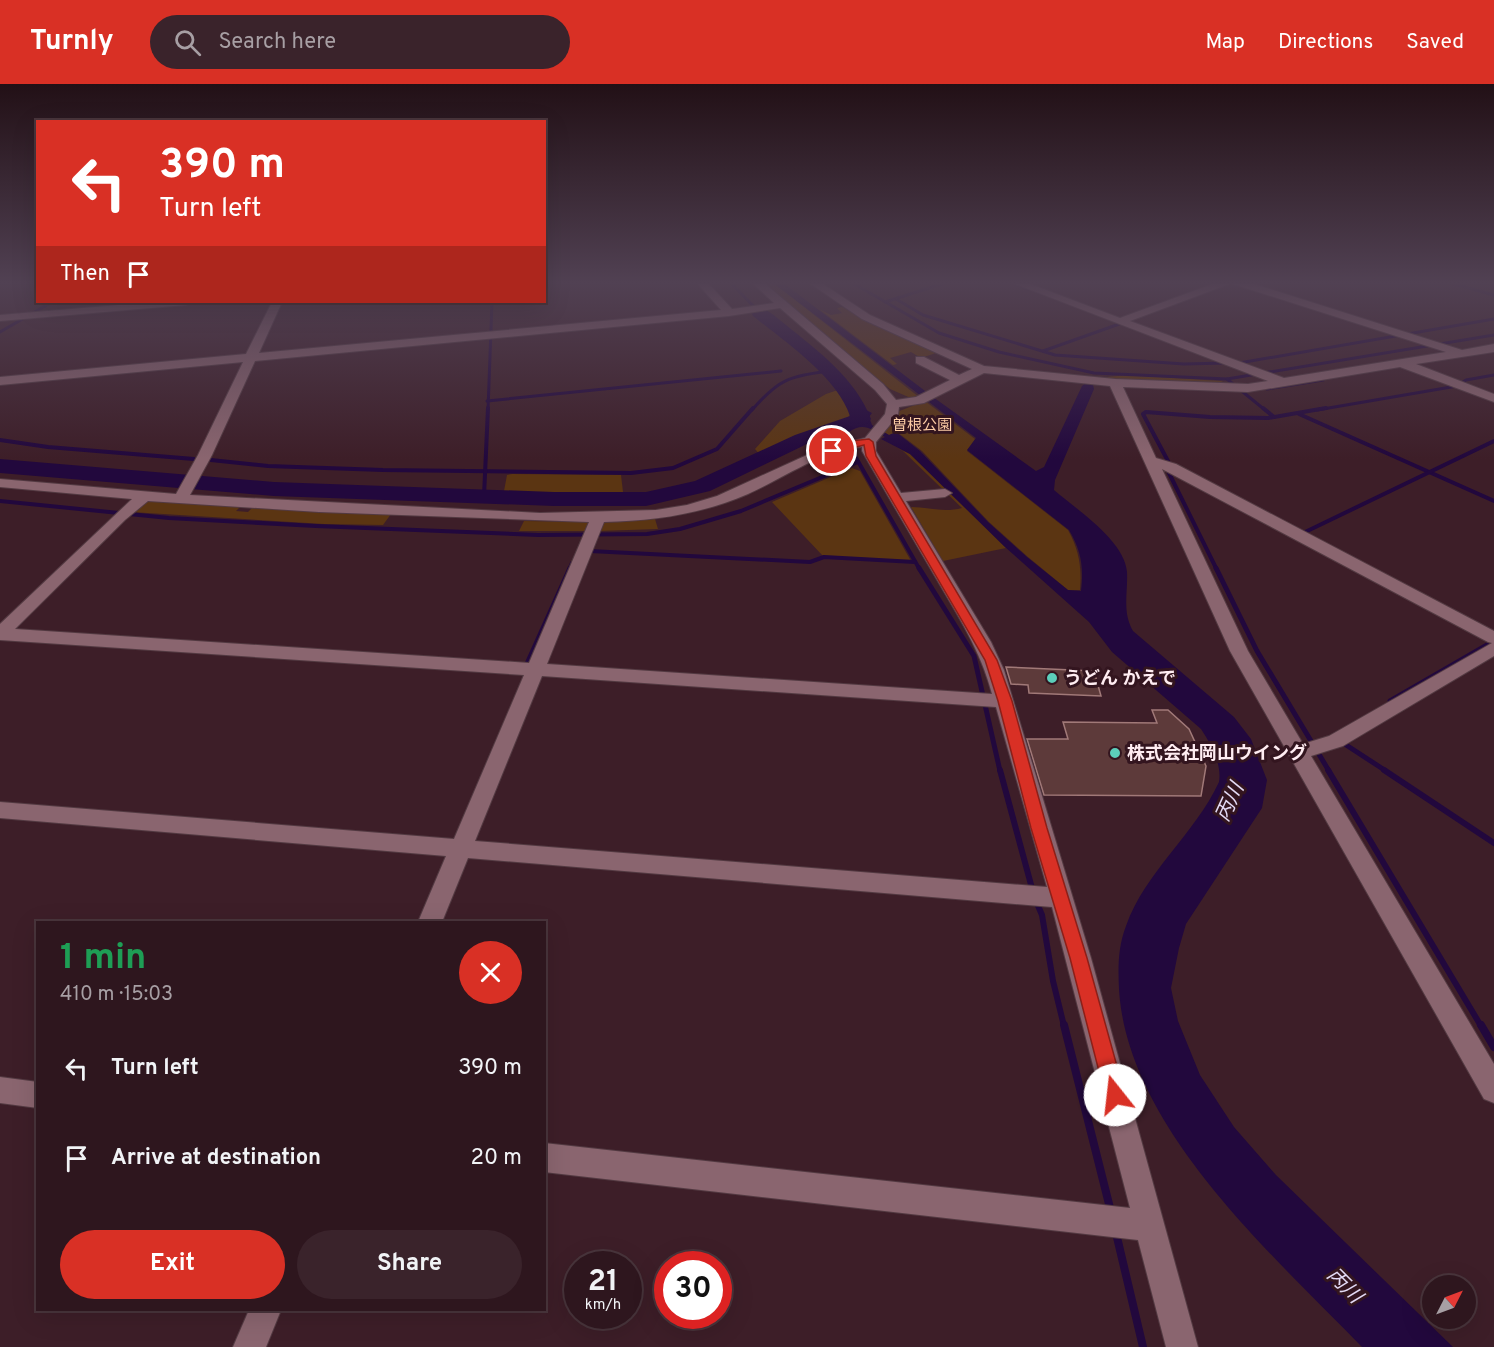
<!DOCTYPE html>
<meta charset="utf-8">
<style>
body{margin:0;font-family:Overpass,"Noto Sans JP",sans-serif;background:#3a232b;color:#f1f3f6;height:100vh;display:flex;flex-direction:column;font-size:22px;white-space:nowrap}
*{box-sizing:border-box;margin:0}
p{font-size:20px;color:#a79fa4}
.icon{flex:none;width:33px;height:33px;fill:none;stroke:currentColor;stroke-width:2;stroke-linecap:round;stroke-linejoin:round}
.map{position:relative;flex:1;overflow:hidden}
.sheet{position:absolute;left:36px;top:837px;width:510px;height:390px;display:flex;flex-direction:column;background:#2e161e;border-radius:0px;box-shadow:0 6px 24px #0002,0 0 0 2px #49353c}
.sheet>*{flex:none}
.top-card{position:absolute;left:36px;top:36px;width:510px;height:183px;border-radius:0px;box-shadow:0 6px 24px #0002,0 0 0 2px #49353c;background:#d93025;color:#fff;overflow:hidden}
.needle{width:39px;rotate:48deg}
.tools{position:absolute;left:1422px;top:1191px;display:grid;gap:12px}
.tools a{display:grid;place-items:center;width:54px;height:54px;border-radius:50%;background:#2e161e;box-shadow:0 6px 24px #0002,0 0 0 2px #49353c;font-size:30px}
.speed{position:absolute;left:564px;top:1167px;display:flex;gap:12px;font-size:30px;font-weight:700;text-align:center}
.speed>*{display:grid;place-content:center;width:78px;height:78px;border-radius:50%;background:#2e161e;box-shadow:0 6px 24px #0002,0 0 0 2px #49353c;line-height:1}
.speed small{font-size:15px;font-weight:400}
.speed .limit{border:9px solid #d22;background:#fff;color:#111}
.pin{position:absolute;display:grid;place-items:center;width:51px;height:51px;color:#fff;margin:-26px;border:3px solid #fff;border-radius:50%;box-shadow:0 2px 6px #0007}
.me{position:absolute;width:66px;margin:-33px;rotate:344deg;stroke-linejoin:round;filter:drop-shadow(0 0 4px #0008)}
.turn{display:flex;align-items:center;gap:21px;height:126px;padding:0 24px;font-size:27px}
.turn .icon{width:78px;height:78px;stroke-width:2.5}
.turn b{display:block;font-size:42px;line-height:51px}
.then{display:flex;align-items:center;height:57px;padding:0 24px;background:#0003;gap:12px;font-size:22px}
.round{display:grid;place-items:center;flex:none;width:63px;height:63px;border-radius:32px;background:#3a232b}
.head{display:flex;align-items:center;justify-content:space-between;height:102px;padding:0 24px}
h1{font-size:36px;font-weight:700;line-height:45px;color:#1e9e55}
.action{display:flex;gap:12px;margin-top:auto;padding:12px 24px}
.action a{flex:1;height:69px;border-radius:36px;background:#d93025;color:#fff;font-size:24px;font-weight:700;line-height:69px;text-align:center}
.action a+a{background:#3a232b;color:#f1f3f6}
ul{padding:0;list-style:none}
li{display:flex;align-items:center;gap:18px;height:90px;padding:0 24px}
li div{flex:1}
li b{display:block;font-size:22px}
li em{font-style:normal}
header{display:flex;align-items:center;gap:36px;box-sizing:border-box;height:84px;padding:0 30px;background:#d93025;color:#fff}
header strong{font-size:28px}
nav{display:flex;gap:33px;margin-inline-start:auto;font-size:21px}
.search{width:420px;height:54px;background:#3a232b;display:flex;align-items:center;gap:15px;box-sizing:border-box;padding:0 21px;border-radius:33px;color:#a79fa4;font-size:22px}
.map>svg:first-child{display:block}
.green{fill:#5b3512}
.water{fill:#22083d}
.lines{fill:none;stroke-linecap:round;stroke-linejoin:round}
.stream-far4{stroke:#22083d;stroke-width:3}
.stream-far3{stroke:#22083d;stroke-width:4}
.stream-far2{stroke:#22083d;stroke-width:5}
.stream-far1{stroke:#22083d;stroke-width:6}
.stream{stroke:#22083d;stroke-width:8}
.river{fill:#22083d;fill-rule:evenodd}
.building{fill:#5d3a3a;stroke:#a17978;stroke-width:1.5}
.street-casing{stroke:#533a42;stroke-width:2}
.street{fill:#8a656f;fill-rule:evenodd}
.route{fill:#d93025;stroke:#8d1f18;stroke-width:1.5}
.poi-dot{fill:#5cceba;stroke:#33151f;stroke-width:2}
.labels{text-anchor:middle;stroke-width:6;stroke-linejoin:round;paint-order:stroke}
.far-park-label{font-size:15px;fill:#fccca5;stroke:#33151f}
.poi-label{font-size:18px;font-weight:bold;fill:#ffedf2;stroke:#33151f;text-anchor:start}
.water-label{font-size:20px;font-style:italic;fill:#e4dbf6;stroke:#33151f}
</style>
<header>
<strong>Turnly</strong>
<div class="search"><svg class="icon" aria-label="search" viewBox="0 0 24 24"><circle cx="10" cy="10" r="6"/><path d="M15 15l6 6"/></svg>Search here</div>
<nav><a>Map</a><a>Directions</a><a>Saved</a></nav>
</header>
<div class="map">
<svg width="1494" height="1263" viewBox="0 0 1494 1263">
<rect width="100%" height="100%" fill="#3d1e28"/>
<g class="green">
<polygon points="761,198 772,198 919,313 913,315 890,305"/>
<polygon points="842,223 939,268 921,274 911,268 890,274 897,280 893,281 819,225 831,231 842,229 837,224"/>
<polygon points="1127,291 1221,297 1235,303 1150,299 1098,294"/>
<polygon points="838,306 851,328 848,334 808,348 760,371 755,365 780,337 826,310"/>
<path d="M 925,317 L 975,355 L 967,367 L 1068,446 C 1079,466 1082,483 1080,506 L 1068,506 L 1028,473 L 989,438 L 922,367 L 897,348 L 889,351 L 883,348 L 897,328 Z"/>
<path d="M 895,363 L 910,370 L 1006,464 L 943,477 L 911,423 C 929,423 943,429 962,424 L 903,367 Z"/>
<polygon points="852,384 860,387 911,477 823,472 772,418"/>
<polygon points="512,390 621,391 623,408 547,409 504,407 507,391"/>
<polygon points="146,417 240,423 236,427 248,428 253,423 391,430 383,441 324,440 131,428"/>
<polygon points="655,435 658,445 599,447 602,437"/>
<polygon points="524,437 590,438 588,447 519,447"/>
</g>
<path class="water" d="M 772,198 L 782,198 L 933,313 L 1036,387 L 1044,383 L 1082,302 L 1086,299 L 1093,301 L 1094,305 L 1055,396 L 1054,406 C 1076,425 1125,457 1127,488 C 1128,509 1122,528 1133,547 L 1234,633 L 1251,655 L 1267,696 L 1262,724 L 1186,840 L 1179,864 L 1171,904 L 1178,937 L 1200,991 L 1234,1043 L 1276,1091 L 1453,1263 L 1362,1263 C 1271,1169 1127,1043 1119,905 C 1118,883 1118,863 1126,842 C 1145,788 1195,750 1219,698 C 1222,680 1211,660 1201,645 L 1112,568 L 1089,538 L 1005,463 L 910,370 L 881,355 L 885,353 C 871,345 863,338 849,348 L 847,356 L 843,357 L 835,350 L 807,355 L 803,352 L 850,335 L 852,327 L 839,305 L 846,303 L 866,326 L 872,329 L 869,333 L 872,341 L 889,351 L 896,348 L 920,367 L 988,438 L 1027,473 L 1068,506 L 1081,507 C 1084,483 1081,466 1069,446 L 967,366 L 976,354 Z"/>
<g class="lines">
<g class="stream-far4">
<polyline points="730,198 759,228"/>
<polyline points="851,198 939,249 999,268 1094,289 1227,295 1494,251"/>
<polyline points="1010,198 1028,205"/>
<polyline points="1447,198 1494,211"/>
<polyline points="896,215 923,231 1055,271 1184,280 1226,279"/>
<polyline points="885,218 948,198"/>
<polyline points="0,248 52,218"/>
<polyline points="1043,267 1122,239"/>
<polyline points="1239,279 1494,235"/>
<polyline points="1227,295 1265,326"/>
<polyline points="1460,300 1466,296 1494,291"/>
<polyline points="1267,305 1323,296"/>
<polyline points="487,317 781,287"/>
<polyline points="488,326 492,218"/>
<path d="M 752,326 C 779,295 788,293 828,287"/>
<polyline points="1317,326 1457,302"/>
</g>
<g class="stream-far3">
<polyline points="1263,324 1274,333"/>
<polyline points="1299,330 1494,417"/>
<polyline points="0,356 48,363 194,375"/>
<polyline points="851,365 920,486"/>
<polyline points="211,376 268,382 383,386 631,389 673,384 717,365 753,324"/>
<polyline points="484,412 488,324"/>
<polyline points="0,417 169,434 316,442 538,451 647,450 680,445 741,427 858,378"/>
<polyline points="1301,450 1494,357"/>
<polyline points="590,467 810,478 824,473 915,478"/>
<polyline points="569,486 572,479"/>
<polyline points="1217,486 1167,385 1169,379 1143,330 1146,328 1210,333 1268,334 1326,324"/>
</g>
<g class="stream-far2">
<polyline points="919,484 974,572 1000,687"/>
<polyline points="1216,484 1257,567 1329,687"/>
<polyline points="527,586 526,582 570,484"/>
<polyline points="1390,617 1494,557"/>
<polyline points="1340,657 1386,687"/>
</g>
<g class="stream-far1">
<polyline points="1000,686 1033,808"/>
<polyline points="1328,686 1481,942"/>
<polyline points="1384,686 1494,759"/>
<polyline points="1036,817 1042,831 1053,897 1064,942"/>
</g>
<g class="stream">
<polyline points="1064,941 1111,1128"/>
<polyline points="1481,941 1494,963"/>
<polyline points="1116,1149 1143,1263"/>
</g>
<path class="river" d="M 759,223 C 769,226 778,235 786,241 C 818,267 856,295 871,335 L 868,339 L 809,359 L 710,407 L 646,422 L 554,422 L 274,412 L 0,389 L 0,375 L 274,398 L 554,408 L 646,408 L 695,397 L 795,351 L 850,332 C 837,293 784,257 753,232 L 751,228 L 753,224 Z"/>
</g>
<g class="building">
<polygon points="1006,583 1094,587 1101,612 1029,609 1028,601 1011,600"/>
<polygon points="1152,626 1168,626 1189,645 1206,682 1201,712 1044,711 1027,655 1068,655 1063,638 1157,639"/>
</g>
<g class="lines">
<g class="street-casing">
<g id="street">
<path d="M 696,198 L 707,198 L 732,225 L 774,219 L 751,198 L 763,198 L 883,300 L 896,316 L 916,313 L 950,296 L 916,279 L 916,273 L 924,273 L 959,291 L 972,285 L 862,235 L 808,198 L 820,198 L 870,231 L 984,282 L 1115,295 L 1248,300 L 1268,297 L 1010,198 L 1025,198 L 1120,234 L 1218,198 L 1248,198 L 1462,266 L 1494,260 L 1494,268 L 1416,280 L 1494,310 L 1494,318 L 1400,283 L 1248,308 L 1123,303 L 1156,374 L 1176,380 L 1494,547 L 1494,572 L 1343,662 L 1311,672 L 1494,980 L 1494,1019 L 1484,1015 L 1230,567 L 1110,302 L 984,289 L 924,319 L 899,323 L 898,331 L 876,358 L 876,367 L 901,409 L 945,405 L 952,409 L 945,413 L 906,417 L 991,558 L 1004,586 L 1091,874 L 1198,1263 L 1166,1263 L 1138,1156 L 544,1088 L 544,1059 L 1130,1124 L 1052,823 L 468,774 L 442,838 L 418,838 L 446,772 L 0,734 L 0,718 L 454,755 L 524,591 L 0,556 L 0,540 L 132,415 L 0,403 L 0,395 L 176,410 L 198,371 L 243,278 L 0,301 L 0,293 L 246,270 L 272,218 L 282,218 L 259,269 L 721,226 ZM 1232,199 L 1233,200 L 1446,268 L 1284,294 L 1130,237 ZM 780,224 L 875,306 L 887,320 L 885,330 L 865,354 L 818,366 L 717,412 L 687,421 L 656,426 L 540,429 L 190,411 L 212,371 L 255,277 L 729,232 ZM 862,363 L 862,367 C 887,410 910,450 936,494 C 958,532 981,567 992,610 L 547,580 L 604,438 C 654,437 702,430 748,410 C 784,394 822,366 862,363 ZM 1162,385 L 1488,558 L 1492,559 L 1329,652 L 1303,660 L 1248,567 ZM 148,417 L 319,428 L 589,438 L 529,579 L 15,545 L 125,436 ZM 542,592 L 996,623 L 1047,803 L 475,757 Z"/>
<polygon points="154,218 191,218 186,221 0,237 0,231"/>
<polygon points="0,993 38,998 38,1024 0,1019"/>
<polygon points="249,1226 281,1226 266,1263 233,1263"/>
</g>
</g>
<use href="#street" class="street"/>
</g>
<linearGradient id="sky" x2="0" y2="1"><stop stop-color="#221016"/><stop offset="0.53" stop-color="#514153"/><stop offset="1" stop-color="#514153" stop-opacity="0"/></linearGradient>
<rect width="1494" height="375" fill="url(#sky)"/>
<polygon class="route" points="869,355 873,358 876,372 997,576 1012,617 1047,744 1087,874 1125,1011 1122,1018 1115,1020 1108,1018 1105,1011 1070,874 1031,744 998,617 985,576 866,372 864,361 832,370 827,367 851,357"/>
<g class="poi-dot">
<circle cx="1052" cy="594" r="6"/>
<circle cx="1115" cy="669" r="6"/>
</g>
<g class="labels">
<g class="far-park-label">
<text x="922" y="346">曽根公園</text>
</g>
<g class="poi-label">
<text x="1064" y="600">うどん かえで</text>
<text x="1127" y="675">株式会社岡山ウイング</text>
</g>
<g class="water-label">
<text transform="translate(1229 718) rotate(-65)" y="7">丙川</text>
<text transform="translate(1345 1201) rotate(45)" y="7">丙川</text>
</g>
</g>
</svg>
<div class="tools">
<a><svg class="needle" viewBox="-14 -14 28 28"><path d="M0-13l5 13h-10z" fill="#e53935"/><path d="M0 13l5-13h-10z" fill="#a79fa4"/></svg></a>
</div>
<div class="speed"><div>21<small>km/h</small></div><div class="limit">30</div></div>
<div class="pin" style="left:832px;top:367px;background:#d93025"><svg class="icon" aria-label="arrive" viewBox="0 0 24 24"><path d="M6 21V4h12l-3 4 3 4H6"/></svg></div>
<svg class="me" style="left:1115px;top:1011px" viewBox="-20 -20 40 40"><circle r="19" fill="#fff"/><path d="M0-13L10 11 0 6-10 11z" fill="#d93025"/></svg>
<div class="top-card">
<div class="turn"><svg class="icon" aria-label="left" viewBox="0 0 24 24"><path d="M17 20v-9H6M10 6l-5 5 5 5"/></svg><div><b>390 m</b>Turn left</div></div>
<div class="then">Then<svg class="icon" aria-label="arrive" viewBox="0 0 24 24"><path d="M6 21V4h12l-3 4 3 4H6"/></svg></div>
</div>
<section class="sheet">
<div class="head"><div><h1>1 min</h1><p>410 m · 15:03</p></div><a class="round" style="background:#d93025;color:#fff"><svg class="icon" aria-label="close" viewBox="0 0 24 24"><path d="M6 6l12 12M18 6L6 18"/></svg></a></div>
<ul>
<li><svg class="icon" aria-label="left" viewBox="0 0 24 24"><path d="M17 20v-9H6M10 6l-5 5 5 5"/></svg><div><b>Turn left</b></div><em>390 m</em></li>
<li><svg class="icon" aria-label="arrive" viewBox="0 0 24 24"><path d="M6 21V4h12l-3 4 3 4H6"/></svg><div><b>Arrive at destination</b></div><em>20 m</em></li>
</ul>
<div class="action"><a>Exit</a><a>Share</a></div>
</section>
</div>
